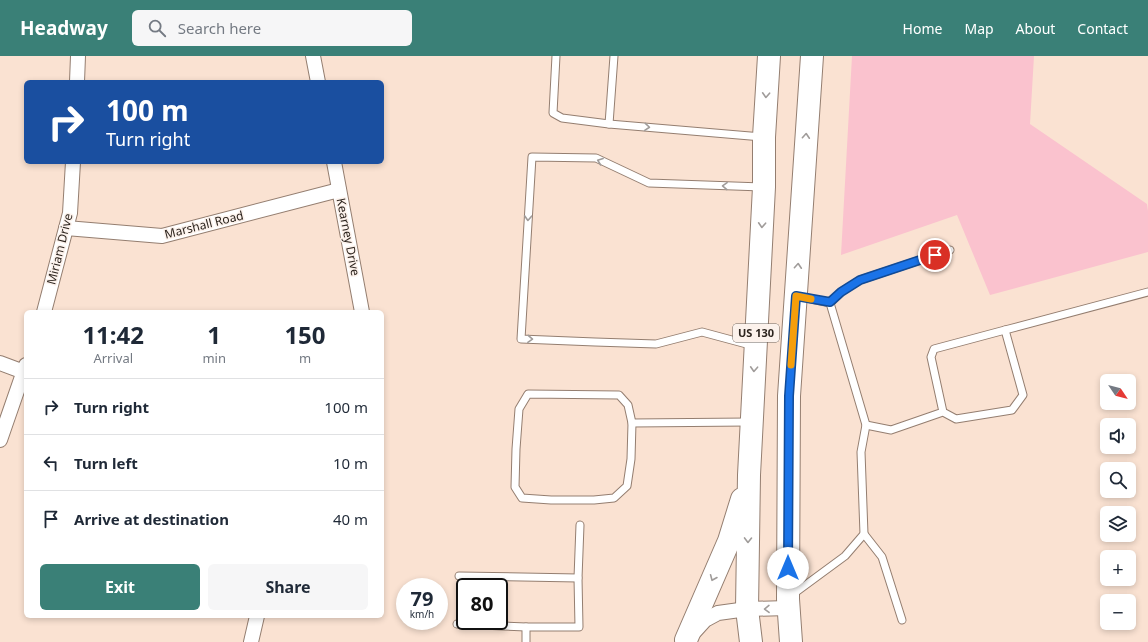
<!DOCTYPE html>
<meta charset="utf-8">
<style>
body{margin:0;font-family:"Noto Sans",sans-serif;background:#f6f6f7;color:#1f2937;height:100vh;display:flex;flex-direction:column;font-size:15px;white-space:nowrap}
*{box-sizing:border-box;margin:0}
p{font-size:13px;color:#747a83}
.icon{flex:none;width:22px;height:22px;fill:none;stroke:currentColor;stroke-width:2;stroke-linecap:round;stroke-linejoin:round}
.map{position:relative;flex:1;overflow:hidden}
.panel{position:absolute;left:24px;top:254px;width:360px;height:308px;display:flex;flex-direction:column;background:#fff;border-radius:6px;box-shadow:0 2px 6px #0003}
.panel>*{flex:none}
.top-card{position:absolute;left:24px;top:24px;width:360px;height:84px;border-radius:6px;box-shadow:0 2px 6px #0003;background:#1a4fa0;color:#fff;overflow:hidden}
.needle{width:26px;rotate:125deg}
.tools{position:absolute;left:1100px;top:318px;display:grid;gap:8px}
.tools a{display:grid;place-items:center;width:36px;height:36px;border-radius:6px;background:#fff;box-shadow:0 2px 6px #0003;font-size:20px}
.speed{position:absolute;left:396px;top:522px;display:flex;gap:8px;font-size:20px;font-weight:700;text-align:center}
.speed>*{display:grid;place-content:center;width:52px;height:52px;border-radius:50%;background:#fff;box-shadow:0 2px 6px #0003;line-height:1}
.speed small{font-size:10px;font-weight:400}
.speed .limit{border:2px solid #111;border-radius:6px;background:#fff;color:#111}
.pin{position:absolute;display:grid;place-items:center;width:34px;height:34px;color:#fff;margin:-17px;border:2px solid #fff;border-radius:50%;box-shadow:0 1px 4px #0007}
.me{position:absolute;width:44px;margin:-22px;rotate:0deg;stroke-linejoin:round;filter:drop-shadow(0 0 3px #0008)}
.turn{display:flex;align-items:center;gap:14px;height:84px;padding:0 16px;font-size:18px}
.turn .icon{width:52px;height:52px;stroke-width:2.5}
.turn b{display:block;font-size:28px;line-height:34px}
.eta{display:flex;justify-content:space-evenly;align-items:center;height:68px;text-align:center}
.eta b{font-size:24px;font-weight:700;line-height:28px}
.primary-button{display:flex;gap:8px;margin-top:auto;padding:8px 16px}
.primary-button a{flex:1;height:46px;border-radius:6px;background:#3a8077;color:#fff;font-size:16px;font-weight:700;line-height:46px;text-align:center}
.primary-button a+a{background:#f6f6f7;color:#1f2937}
ul{padding:0;list-style:none}
li{display:flex;align-items:center;gap:12px;height:56px;padding:0 16px;border-top:1px solid #e0e1e3}
li div{flex:1}
li b{display:block;font-size:15px}
li em{font-style:normal}
header{display:flex;align-items:center;gap:24px;box-sizing:border-box;height:56px;padding:0 20px;background:#3a8077;color:#fff}
header strong{font-size:19px}
nav{display:flex;gap:22px;margin-inline-start:auto;font-size:14px}
.search{width:280px;height:36px;background:#f6f6f7;display:flex;align-items:center;gap:10px;box-sizing:border-box;padding:0 14px;border-radius:6px;color:#747a83;font-size:15px}
.map>svg:first-child{display:block}
.green{fill:#fac2ce}
.lines{fill:none;stroke-linecap:round;stroke-linejoin:round}
.lane-casing{stroke:#947e70;stroke-width:9}
.street-casing{stroke:#947e70;stroke-width:16}
.highway-casing{stroke:#947e70;stroke-width:24}
.lane{stroke:#fff;stroke-width:7}
.street{stroke:#fff;stroke-width:14}
.highway{stroke:#fff;stroke-width:22}
.oneway{stroke:#a09c9a}
.route-casing{stroke:#114b97;stroke-width:10}
.route{stroke:#1a73e8;stroke-width:7}
.slow{stroke:#f59e0b;stroke-width:7}
.labels{text-anchor:middle;stroke-width:3;stroke-linejoin:round;paint-order:stroke}
.shield{fill:#fcf2ec;stroke:#6a625c;stroke-width:1}
.shield-label{font-size:11px;font-weight:bold;fill:#2c241e}
.street-label{font-size:12px;fill:#2c241e;stroke:#fcf2ec}
</style>
<header>
<strong>Headway</strong>
<div class="search"><svg class="icon" aria-label="search" viewBox="0 0 24 24"><circle cx="10" cy="10" r="6"/><path d="M15 15l6 6"/></svg>Search here</div>
<nav><a>Home</a><a>Map</a><a>About</a><a>Contact</a></nav>
</header>
<div class="map">
<svg width="1148" height="586" viewBox="0 0 1148 586">
<rect width="100%" height="100%" fill="#fae2d2"/>
<polygon class="green" points="852,0 1034,0 1030,68 1147,148 1148,155 1148,196 990,239 957,159 841,199"/>
<g class="lines">
<g class="lane-casing">
<g id="lane">
<polyline points="556,0 553,57 562,62 609,68 762,81"/>
<polyline points="609,68 614,0"/>
<polyline points="798,240 830,247 841,236 860,224 950,194"/>
<polyline points="1005,274 1148,236"/>
<polyline points="754,290 702,276 656,288 595,286 521,283 532,101 596,102 649,127 762,131"/>
<polygon points="528,338 619,339 628,349 632,367 631,403 627,430 614,442 594,444 551,444 522,442 515,431 516,393 519,353"/>
<polyline points="632,367 749,366"/>
<polyline points="866,369 891,374 943,356 956,363 1012,354 1023,339 1005,274 934,293 931,301 943,356"/>
<polyline points="864,478 882,501 902,564"/>
<polyline points="459,520 578,522"/>
<polyline points="792,539 845,500 864,478 861,396 866,369 830,247"/>
<polyline points="457,568 526,571 579,571 578,522 580,469"/>
<polyline points="526,586 526,571"/>
</g>
</g>
<g class="street-casing">
<g id="street">
<polyline points="313,0 318,26"/>
<polyline points="77,26 78,0"/>
<polyline points="334,106 362,256"/>
<polyline points="66,172 162,180 339,134"/>
<polyline points="44,256 70,157 73,106"/>
<polyline points="0,307 24,316"/>
<polyline points="0,384 26,309"/>
<polyline points="695,575 705,564 718,557 747,553 788,552"/>
<polyline points="251,586 257,560"/>
</g>
</g>
<g class="highway-casing">
<g id="highway">
<polyline points="686,584 729,485 742,443"/>
<polyline points="751,586 747,553 749,419 764,131 764,81 769,0"/>
<polyline points="791,586 788,543 789,340 812,0"/>
</g>
</g>
<use href="#lane" class="lane"/>
<use href="#street" class="street"/>
<use href="#highway" class="highway"/>
</g>
<defs><path id="oneway-chevron" d="M-2-3.5L2.5 0L-2 3.5" fill="none" stroke-width="1.6" stroke-linecap="round" stroke-linejoin="round"/></defs>
<g class="oneway">
<use href="#oneway-chevron" transform="translate(766 39) rotate(93)"/>
<use href="#oneway-chevron" transform="translate(647 71) rotate(5)"/>
<use href="#oneway-chevron" transform="translate(806 80) rotate(-86)"/>
<use href="#oneway-chevron" transform="translate(600 105) rotate(-160)"/>
<use href="#oneway-chevron" transform="translate(725 130) rotate(-178)"/>
<use href="#oneway-chevron" transform="translate(528 162) rotate(93)"/>
<use href="#oneway-chevron" transform="translate(762 169) rotate(93)"/>
<use href="#oneway-chevron" transform="translate(798 210) rotate(-86)"/>
<use href="#oneway-chevron" transform="translate(530 283) rotate(3)"/>
<use href="#oneway-chevron" transform="translate(754 313) rotate(93)"/>
<use href="#oneway-chevron" transform="translate(748 484) rotate(91)"/>
<use href="#oneway-chevron" transform="translate(713 522) rotate(113)"/>
<use href="#oneway-chevron" transform="translate(767 553) rotate(179)"/>
</g>
<g class="lines">
<g class="route-casing">
<polyline id="route" points="788,512 789,340 796,240 830,246 841,236 860,224 935,199"/>
</g>
<use href="#route" class="route"/>
<polyline class="slow" points="791,309 796,240 811,243"/>
</g>
<g class="labels">
<rect class="shield" x="733" y="268" width="46" height="18" rx="3"/>
<g class="shield-label">
<text x="756" y="281">US 130</text>
</g>
<g class="street-label">
<text transform="translate(204 169) rotate(-14)" y="4">Marshall Road</text>
<text transform="translate(348 181) rotate(79)" y="4">Kearney Drive</text>
<text transform="translate(60 193) rotate(-76)" y="4">Miriam Drive</text>
</g>
</g>
</svg>
<div class="tools">
<a><svg class="needle" viewBox="-14 -14 28 28"><path d="M0-13l5 13h-10z" fill="#e53935"/><path d="M0 13l5-13h-10z" fill="#747a83"/></svg></a>
<a><svg class="icon" aria-label="sound" viewBox="0 0 24 24"><path d="M4 9h4l5-4v14l-5-4H4zM17 9q2 3 0 6"/></svg></a>
<a><svg class="icon" aria-label="search" viewBox="0 0 24 24"><circle cx="10" cy="10" r="6"/><path d="M15 15l6 6"/></svg></a>
<a><svg class="icon" aria-label="layers" viewBox="0 0 24 24"><path d="M12 4l9 5-9 5-9-5zM3 14l9 5 9-5"/></svg></a>
<a>+</a>
<a>−</a>
</div>
<div class="speed"><div>79<small>km/h</small></div><div class="limit">80</div></div>
<div class="pin" style="left:935px;top:199px;background:#d93025"><svg class="icon" aria-label="arrive" viewBox="0 0 24 24"><path d="M6 21V4h12l-3 4 3 4H6"/></svg></div>
<svg class="me" style="left:788px;top:512px" viewBox="-20 -20 40 40"><circle r="19" fill="#fff"/><path d="M0-13L10 11 0 6-10 11z" fill="#1a73e8"/></svg>
<div class="top-card">
<div class="turn"><svg class="icon" aria-label="right" viewBox="0 0 24 24"><path d="M7 20v-9h11M14 6l5 5-5 5"/></svg><div><b>100 m</b>Turn right</div></div>
</div>
<section class="panel">
<div class="eta">
<div><b>11:42</b><p>Arrival</p></div>
<div><b>1</b><p>min</p></div>
<div><b>150</b><p>m</p></div>
</div>
<ul>
<li><svg class="icon" aria-label="right" viewBox="0 0 24 24"><path d="M7 20v-9h11M14 6l5 5-5 5"/></svg><div><b>Turn right</b></div><em>100 m</em></li>
<li><svg class="icon" aria-label="left" viewBox="0 0 24 24"><path d="M17 20v-9H6M10 6l-5 5 5 5"/></svg><div><b>Turn left</b></div><em>10 m</em></li>
<li><svg class="icon" aria-label="arrive" viewBox="0 0 24 24"><path d="M6 21V4h12l-3 4 3 4H6"/></svg><div><b>Arrive at destination</b></div><em>40 m</em></li>
</ul>
<div class="primary-button"><a>Exit</a><a>Share</a></div>
</section>
</div>
